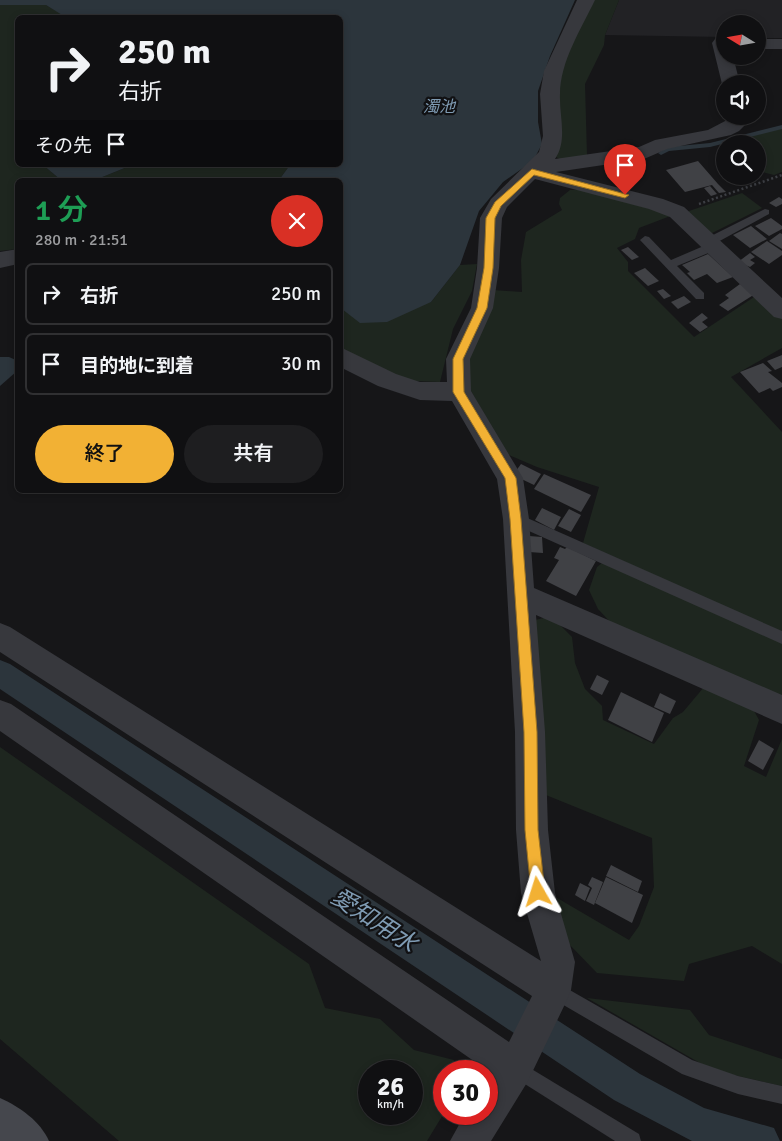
<!DOCTYPE html>
<html lang="ja">
<meta charset="utf-8">
<style>
body{margin:0;font-family:Signika,"Noto Sans JP",sans-serif;background:#1e1e20;color:#f1f3f6;height:100vh;display:flex;flex-direction:column;font-size:19px;white-space:nowrap}
*{box-sizing:border-box;margin:0}
p{font-size:16px;color:#9c9d9f}
.icon{flex:none;width:28px;height:28px;fill:none;stroke:currentColor;stroke-width:2;stroke-linecap:round;stroke-linejoin:round}
.map{position:relative;flex:1;overflow:hidden}
.drawer{position:absolute;left:15px;top:178px;width:328px;height:315px;display:flex;flex-direction:column;background:#101012;border-radius:8px;box-shadow:0 2px 8px #0003,0 0 0 1px #303032}
.drawer>*{flex:none}
.banner{position:absolute;left:15px;top:15px;width:328px;height:152px;border-radius:8px;box-shadow:0 2px 8px #0003,0 0 0 1px #303032;background:#101012;color:#f1f3f6;overflow:hidden}
.needle{width:32px;rotate:281deg}
.buttons{position:absolute;left:716px;top:15px;display:grid;gap:10px}
.buttons a{display:grid;place-items:center;width:50px;height:50px;border-radius:50%;background:#101012;box-shadow:0 2px 8px #0003,0 0 0 1px #303032;font-size:25px}
.speed{position:absolute;left:358px;top:1060px;display:flex;gap:10px;font-size:25px;font-weight:700;text-align:center}
.speed>*{display:grid;place-content:center;width:65px;height:65px;border-radius:50%;background:#101012;box-shadow:0 2px 8px #0003,0 0 0 1px #303032;line-height:1}
.speed small{font-size:12px;font-weight:400}
.speed .limit{border:8px solid #d22;background:#fff;color:#111}
.pin{position:absolute;display:grid;place-items:center;width:42px;height:42px;color:#fff;margin:-51px -21px;border-radius:50% 50% 50% 0;rotate:-45deg;box-shadow:0 0 5px #0007}
.pin .icon{rotate:45deg}
.me{position:absolute;width:55px;margin:-28px;rotate:354deg;stroke-linejoin:round;filter:drop-shadow(0 0 4px #0008)}
.turn{display:flex;align-items:center;gap:18px;height:105px;padding:0 20px;font-size:22px}
.turn .icon{width:65px;height:65px;stroke-width:2.5}
.turn b{display:block;font-size:35px;line-height:42px}
.then{display:flex;align-items:center;height:48px;padding:0 20px;background:#0003;gap:10px;font-size:19px}
.round{display:grid;place-items:center;flex:none;width:52px;height:52px;border-radius:26px;background:#1e1e20}
.head{display:flex;align-items:center;justify-content:space-between;height:85px;padding:0 20px}
h1{font-size:30px;font-weight:600;line-height:38px;color:#1e9e55}
.button{display:flex;gap:10px;margin-top:auto;padding:10px 20px}
.button a{flex:1;height:58px;border-radius:30px;background:#f2b134;color:#111;font-size:20px;font-weight:600;line-height:58px;text-align:center}
.button a+a{background:#1e1e20;color:#f1f3f6}
ul{padding:0;list-style:none}
li{display:flex;align-items:center;gap:15px;height:62px;margin:0 10px 8px;padding:0 10px;border:2px solid #303032;border-radius:8px}
li div{flex:1}
li b{display:block;font-size:19px}
li em{font-style:normal}
.map>svg:first-child{display:block}
.built{fill:#222225}
.green{fill:#1e261f;fill-rule:evenodd}
.water{fill:#2c353c}
.lines{fill:none;stroke-linecap:round;stroke-linejoin:round}
.stream{fill:#2c353c;fill-rule:evenodd}
.canal{fill:#2c353c;fill-rule:evenodd}
.building{fill:#404145}
.path{stroke:#3d3f44;stroke-width:2.5;stroke-dasharray:2 2.5;stroke-linecap:butt}
.lane{fill:#37383d;fill-rule:evenodd}
.street{fill:#37383d;fill-rule:evenodd}
.secondary{fill:#45474d;fill-rule:evenodd}
.route{fill:#f2b134;stroke:#9d7322}
.labels{text-anchor:middle;stroke-width:4.5;stroke-linejoin:round;paint-order:stroke}
.far-water-label{font-size:16px;font-style:italic;fill:#7f9bb3;stroke:#111113}
.near-water-label{font-size:24px;font-style:italic;fill:#7f9bb3;stroke:#111113}
</style>
<div class="map">
<svg width="782" height="1141" viewBox="0 0 782 1141">
<rect width="100%" height="100%" fill="#161618"/>
<polygon class="built" points="619,0 782,0 782,38 758,38 758,24 725,24 725,37 605,35"/>
<g class="green">
<polygon points="591,0 619,0 605,35 604,45 585,84 587,156 562,160 554,156 559,68"/>
<polygon points="0,5 46,5 67,17 18,18 18,165 43,165 61,180 18,180 17,249 0,251"/>
<polygon points="782,128 782,172 774,175 758,171 758,144 735,144 749,136"/>
<polygon points="132,165 290,165 279,180 95,180"/>
<polygon points="570,190 582,190 673,215 639,228 635,239 617,248 628,262 628,271 694,337 757,295 782,318 782,348 731,377 782,432 782,633 583,543 599,487 537,467 509,455 470,390 466,358 493,290 522,292 521,260 526,232 562,210 559,204 560,198"/>
<polygon points="742,193 762,208 708,235 689,218 689,211"/>
<polygon points="477,264 472,291 453,329 440,382 388,380 340,356 340,299 342,309 431,302 460,265"/>
<polygon points="602,563 782,642 782,699 612,624 598,609 589,590 597,567"/>
<polygon points="548,617 558,623 572,637 575,663 585,689 602,706 603,720 654,744 673,718 683,712 704,687 753,709 759,720 744,766 766,777 782,739 782,964 752,946 689,964 684,981 597,973 567,942 552,895 629,940 639,926 654,887 652,838 541,793 535,620"/>
<path d="M 0,747 L 309,964 L 325,1008 L 380,1019 L 414,1050 L 454,1060 L 452,1071 L 444,1071 L 444,1113 L 427,1141 L 119,1141 L 0,1039 ZM 411,1071 L 411,1114 L 369,1114 L 369,1071 Z"/>
<polygon points="587,998 690,1010 709,1035 782,1059 782,1086 712,1070"/>
</g>
<g class="water">
<polygon points="0,0 575,0 550,56 538,91 538,122 542,144 533,161 503,182 479,211 460,265 431,302 387,322 360,323 342,309 340,299 340,180 279,180 290,165 340,165 340,18 67,18 46,5 0,5"/>
<polygon points="43,165 132,165 95,180 61,180"/>
<polygon points="0,357 9,357 18,361 17,371 0,386"/>
</g>
<g class="lines">
<polygon class="stream" points="782,125 782,129 710,147 669,151 661,155 658,153 668,147 710,143"/>
<polygon class="canal" points="0,660 10,664 640,1074 704,1108 774,1128 780,1141 692,1141 614,1100 0,689"/>
</g>
<g class="building">
<polygon points="698,161 718,184 726,192 719,193 712,185 685,192 666,170"/>
<polygon points="710,186 717,194 711,196 704,188"/>
<polygon points="779,197 782,199 782,204 776,207 769,203"/>
<polygon points="771,218 782,226 782,229 769,236 755,226"/>
<polygon points="751,226 767,239 750,248 733,235"/>
<polygon points="780,233 782,234 782,249 769,241"/>
<polygon points="767,241 782,251 782,255 769,264 751,252"/>
<polygon points="628,247 639,257 632,260 621,250"/>
<polygon points="750,253 755,257 750,260 755,263 750,267 738,262"/>
<polygon points="708,254 733,277 717,283 707,274 694,280 687,273 690,272 682,265"/>
<polygon points="645,268 659,281 648,286 634,273"/>
<polygon points="740,284 755,294 728,311 719,305 729,298 725,295"/>
<polygon points="663,289 671,296 664,299 657,291"/>
<polygon points="684,296 691,302 678,309 671,302"/>
<polygon points="702,313 708,318 702,322 708,327 700,332 689,323"/>
<polygon points="782,355 782,367 775,370 767,361"/>
<polygon points="763,363 772,371 768,372 782,383 782,387 773,391 770,388 759,393 740,372"/>
<polygon points="521,464 541,474 534,485 513,475"/>
<polygon points="544,474 591,495 581,512 534,489"/>
<polygon points="542,508 561,517 554,530 535,520"/>
<polygon points="569,509 581,515 571,532 558,526"/>
<polygon points="529,536 542,537 543,553 529,552"/>
<polygon points="560,547 565,549 567,547 596,561 576,596 546,581 559,560 554,558"/>
<polygon points="597,675 609,681 602,695 590,689"/>
<polygon points="621,692 664,713 652,742 608,720"/>
<polygon points="660,693 676,701 670,714 654,707"/>
<polygon points="759,740 774,749 763,770 748,761"/>
<polygon points="611,865 642,881 638,892 606,876"/>
<polygon points="592,877 603,882 594,905 586,901 592,888 588,885"/>
<polygon points="606,877 643,895 632,923 595,903"/>
<polygon points="580,883 590,888 585,901 575,895"/>
</g>
<g class="lines">
<polyline class="path" points="699,204 782,175"/>
<g class="lane">
<polygon points="765,209 769,210 769,214 716,243 719,246 718,249 677,266 704,293 704,299 696,299 640,240 645,236 649,237 671,260 706,245 704,242 705,239"/>
<polygon points="516,513 782,631 782,644 511,523 509,519 511,515"/>
<polygon points="554,981 692,1060 738,1076 782,1086 782,1104 738,1094 682,1074 548,996 545,990 548,984"/>
<polygon points="515,1059 639,1134 641,1141 615,1141 509,1074 506,1068 509,1062"/>
</g>
<g class="street">
<path d="M 577,0 L 595,0 C 581,29 560,62 560,94 C 559,116 568,140 555,159 L 639,147 L 655,140 L 708,130 L 729,119 L 728,116 L 748,116 L 749,121 L 739,131 L 731,135 L 667,149 L 644,159 L 556,172 L 663,199 L 684,207 L 782,298 L 782,319 L 774,317 L 670,217 L 649,209 L 535,179 L 507,207 L 502,218 L 499,268 L 493,308 L 470,359 L 471,391 L 523,478 L 529,519 L 534,588 L 782,695 L 782,724 L 536,615 L 545,732 L 548,830 L 555,893 L 575,962 L 571,990 L 566,1002 L 528,1081 L 491,1141 L 450,1141 L 465,1114 L 486,1114 L 486,1080 L 491,1073 L 0,731 L 0,700 L 11,704 L 509,1042 L 532,996 L 0,652 L 0,623 L 10,627 L 541,961 L 521,893 L 516,830 L 515,732 L 503,519 L 497,479 L 452,401 L 420,400 L 378,386 L 340,367 L 340,347 L 396,374 L 420,382 L 447,382 L 446,359 L 471,308 L 477,268 L 480,218 L 491,199 L 539,152 L 543,136 L 540,94 L 544,71 Z"/>
<polygon points="721,38 725,39 725,56 733,56 740,84 725,84 725,88 722,84 712,43 715,39"/>
<rect x="758" y="39" width="24" height="10"/>
<polygon points="18,249 18,264 0,268 0,252"/>
</g>
<path class="secondary" d="M 0,1098 C 20,1107 40,1121 49,1141 L 0,1141 Z"/>
</g>
<polygon class="route" points="532,169 629,195 625,198 534,175 501,206 495,218 493,268 487,308 463,359 464,392 516,478 521,519 537,732 538,830 545,892 543,897 538,899 533,897 531,892 525,830 524,732 510,519 505,478 453,392 453,359 477,308 484,268 486,218 495,202"/>
<g class="labels">
<g class="far-water-label">
<text x="439" y="112">濁池</text>
</g>
<g class="near-water-label">
<text transform="translate(374 920) rotate(33)" y="8">愛知用水</text>
</g>
</g>
</svg>
<div class="buttons">
<a><svg class="needle" viewBox="-14 -14 28 28"><path d="M0-13l5 13h-10z" fill="#e53935"/><path d="M0 13l5-13h-10z" fill="#9c9d9f"/></svg></a>
<a><svg class="icon" aria-label="sound" viewBox="0 0 24 24"><path d="M4 9h4l5-4v14l-5-4H4zM17 9q2 3 0 6"/></svg></a>
<a><svg class="icon" aria-label="search" viewBox="0 0 24 24"><circle cx="10" cy="10" r="6"/><path d="M15 15l6 6"/></svg></a>
</div>
<div class="speed"><div>26<small>km/h</small></div><div class="limit">30</div></div>
<div class="pin" style="left:625px;top:195px;background:#d93025"><svg class="icon" aria-label="arrive" viewBox="0 0 24 24"><path d="M6 21V4h12l-3 4 3 4H6"/></svg></div>
<svg class="me" style="left:538px;top:892px" viewBox="-20 -20 40 40"><path d="M0-17L14 15 0 8-14 15z" fill="#f2b134" stroke="#fff" stroke-width="4"/></svg>
<div class="banner">
<div class="turn"><svg class="icon" aria-label="right" viewBox="0 0 24 24"><path d="M7 20v-9h11M14 6l5 5-5 5"/></svg><div><b>250 m</b>右折</div></div>
<div class="then">その先<svg class="icon" aria-label="arrive" viewBox="0 0 24 24"><path d="M6 21V4h12l-3 4 3 4H6"/></svg></div>
</div>
<section class="drawer">
<div class="head"><div><h1>1 分</h1><p>280 m · 21:51</p></div><a class="round" style="background:#d93025;color:#fff"><svg class="icon" aria-label="close" viewBox="0 0 24 24"><path d="M6 6l12 12M18 6L6 18"/></svg></a></div>
<ul>
<li><svg class="icon" aria-label="right" viewBox="0 0 24 24"><path d="M7 20v-9h11M14 6l5 5-5 5"/></svg><div><b>右折</b></div><em>250 m</em></li>
<li><svg class="icon" aria-label="arrive" viewBox="0 0 24 24"><path d="M6 21V4h12l-3 4 3 4H6"/></svg><div><b>目的地に到着</b></div><em>30 m</em></li>
</ul>
<div class="button"><a>終了</a><a>共有</a></div>
</section>
</div>
